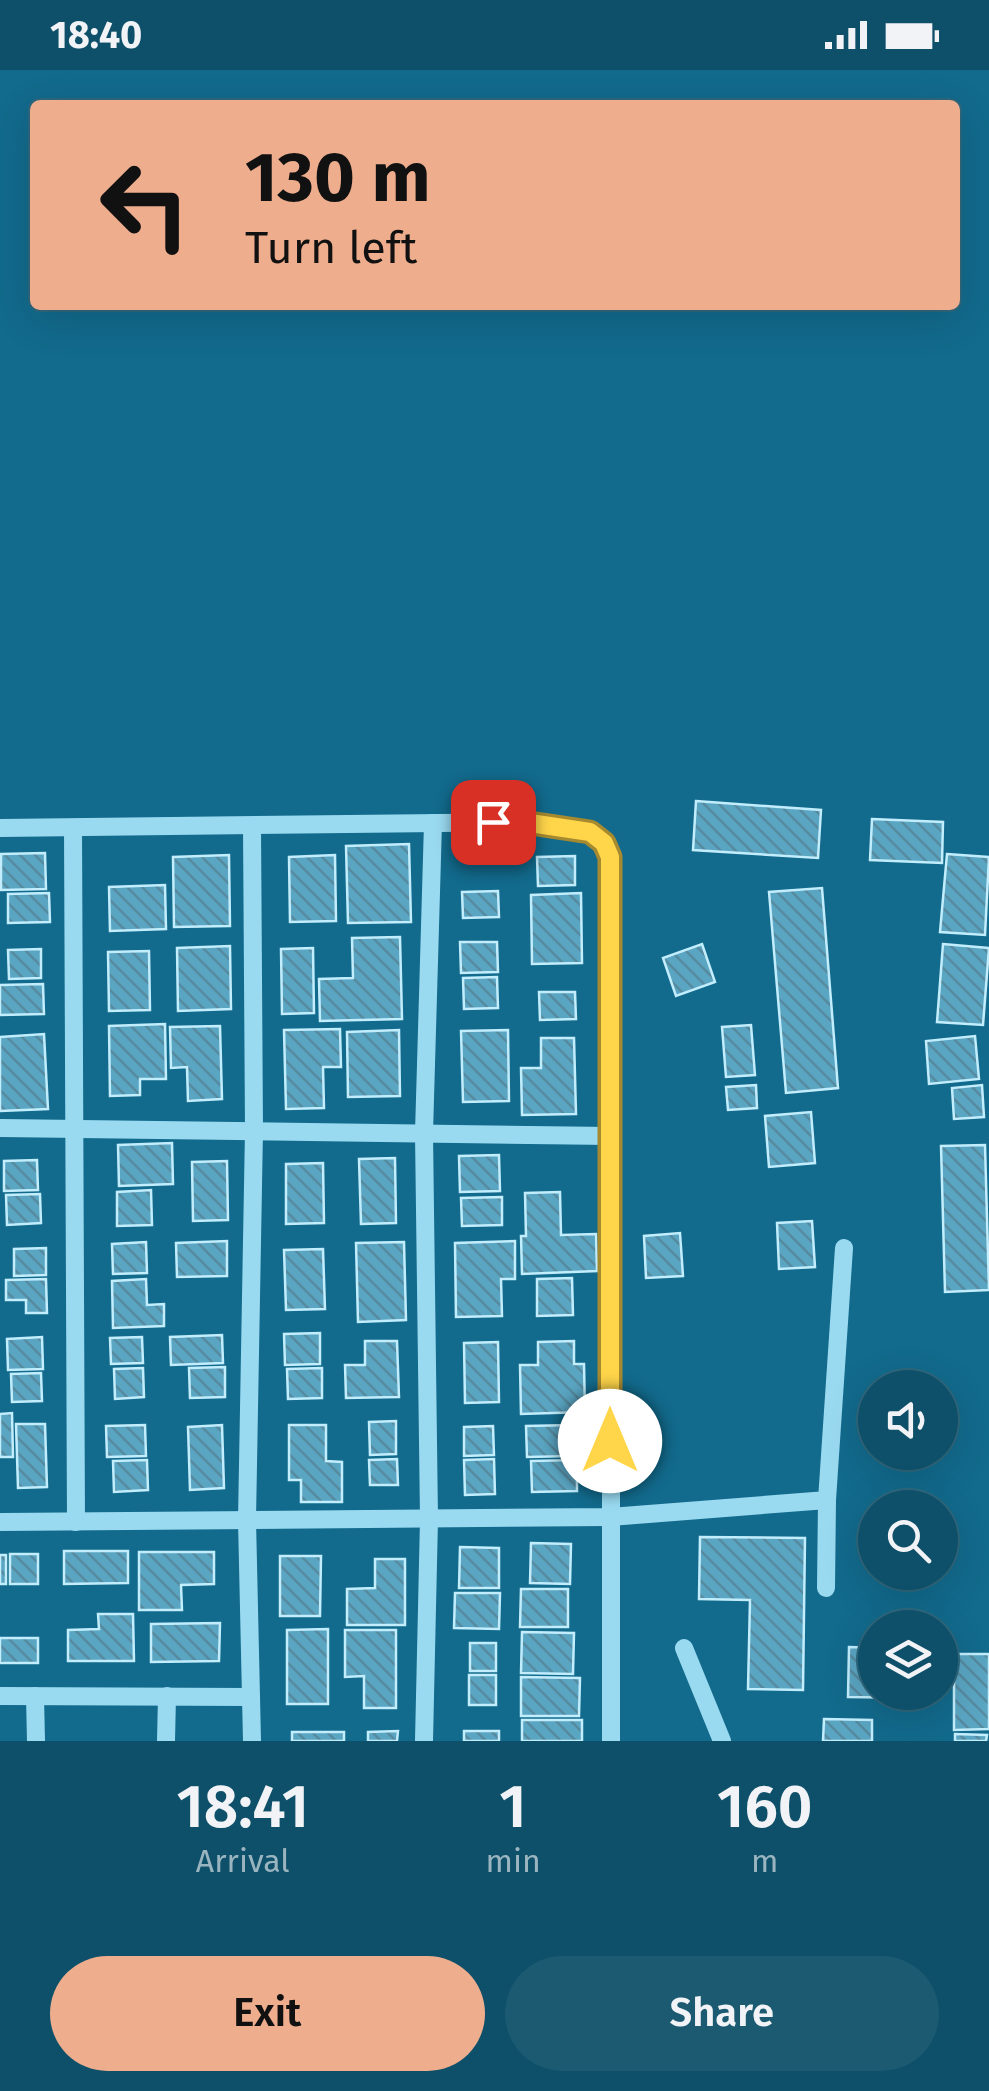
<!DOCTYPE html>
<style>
body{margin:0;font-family:"Fira Sans",sans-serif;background:#1c5a71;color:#f1f3f6;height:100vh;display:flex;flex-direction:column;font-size:38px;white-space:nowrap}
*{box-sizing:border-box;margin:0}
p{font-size:32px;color:#9bb5c0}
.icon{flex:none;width:55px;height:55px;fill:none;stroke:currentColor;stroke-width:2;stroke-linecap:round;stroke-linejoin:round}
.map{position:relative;height:1671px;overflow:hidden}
.drawer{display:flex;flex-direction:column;background:#0e5069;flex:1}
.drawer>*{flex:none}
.hud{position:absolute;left:30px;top:30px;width:930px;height:210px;border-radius:10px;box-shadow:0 10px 40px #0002,0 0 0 2px #2e677d;background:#eead8d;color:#111;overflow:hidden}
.fabs{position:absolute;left:858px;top:1300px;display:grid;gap:20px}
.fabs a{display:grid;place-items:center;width:100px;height:100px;border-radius:50%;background:#0e5069;box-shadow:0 10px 40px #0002,0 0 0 2px #2e677d;font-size:50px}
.pin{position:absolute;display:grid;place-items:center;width:85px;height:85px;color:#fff;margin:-42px;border-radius:20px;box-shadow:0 5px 15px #0006}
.me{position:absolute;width:110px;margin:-55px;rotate:0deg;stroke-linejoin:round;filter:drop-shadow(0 0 8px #0008)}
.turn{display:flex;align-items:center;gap:35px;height:210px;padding:0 50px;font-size:45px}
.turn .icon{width:130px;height:130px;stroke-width:2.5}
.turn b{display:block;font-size:70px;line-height:85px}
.eta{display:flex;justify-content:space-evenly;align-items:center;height:170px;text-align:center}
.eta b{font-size:60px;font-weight:600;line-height:70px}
.primary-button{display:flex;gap:20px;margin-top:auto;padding:20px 50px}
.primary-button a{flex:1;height:115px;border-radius:60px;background:#eead8d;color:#111;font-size:40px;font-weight:600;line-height:115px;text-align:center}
.primary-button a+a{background:#1c5a71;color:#f1f3f6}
.status{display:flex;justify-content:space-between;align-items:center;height:70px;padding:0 50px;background:#0e5069;direction:ltr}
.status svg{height:28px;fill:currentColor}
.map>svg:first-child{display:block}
.building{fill:url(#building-back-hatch);stroke:#c1edfc;stroke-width:2.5}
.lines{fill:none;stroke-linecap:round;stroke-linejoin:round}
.minor{stroke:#9adaf1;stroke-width:18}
.route-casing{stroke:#a68a30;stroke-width:25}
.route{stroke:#ffd54a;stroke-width:18}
</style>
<div class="status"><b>18:40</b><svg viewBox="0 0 49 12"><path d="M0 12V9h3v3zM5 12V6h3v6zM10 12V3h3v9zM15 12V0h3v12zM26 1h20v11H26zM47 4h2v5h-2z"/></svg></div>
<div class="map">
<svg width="989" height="1671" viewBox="0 0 989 1671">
<defs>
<pattern id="building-back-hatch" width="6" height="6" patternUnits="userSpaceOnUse" patternTransform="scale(2.5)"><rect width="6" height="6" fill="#5aa5c2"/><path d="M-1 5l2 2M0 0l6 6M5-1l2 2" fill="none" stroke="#568a9f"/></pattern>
</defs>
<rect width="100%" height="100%" fill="#126a8c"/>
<g class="building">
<polygon points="696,731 821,740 818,788 693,780"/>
<polygon points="872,749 943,752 942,793 870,790"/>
<polygon points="409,774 411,852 348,853 346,776"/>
<polygon points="45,783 46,819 1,820 1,784"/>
<polygon points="947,784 989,787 985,865 940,862"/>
<polygon points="229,785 230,856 174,857 173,787"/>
<polygon points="335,785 336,851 290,852 289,787"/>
<polygon points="575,786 575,815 538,816 537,787"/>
<polygon points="165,815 166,859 110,861 109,817"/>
<polygon points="822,818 838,1018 786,1023 769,822"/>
<polygon points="498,821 499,847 463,848 462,822"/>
<polygon points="49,823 50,852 8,853 8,824"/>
<polygon points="581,823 582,893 532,894 531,825"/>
<polygon points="400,867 402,949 320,951 319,909 353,908 352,868"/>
<polygon points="460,872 497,872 498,902 461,903"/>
<polygon points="702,874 715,912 676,926 663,888"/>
<polygon points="943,874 989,878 983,955 937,952"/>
<polygon points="230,876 231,939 178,941 177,878"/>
<polygon points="313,878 314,943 282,944 281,879"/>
<polygon points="41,879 41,908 9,909 8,880"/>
<polygon points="149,881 150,940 109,941 108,882"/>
<polygon points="497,907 498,938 464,939 463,908"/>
<polygon points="43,914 44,944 0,945 0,915"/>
<polygon points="539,922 575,922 576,949 540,950"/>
<polygon points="165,954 166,1009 140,1009 140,1025 110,1026 109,956"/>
<polygon points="751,955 755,1005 726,1007 722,957"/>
<polygon points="220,956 222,1029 188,1031 187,997 171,998 170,957"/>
<polygon points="340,959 341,997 323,997 324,1038 286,1039 284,960"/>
<polygon points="399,960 400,1026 348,1027 347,962"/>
<polygon points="508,960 509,1031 463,1032 461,961"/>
<polygon points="44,964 48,1039 0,1041 0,967"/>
<polygon points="975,966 979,1009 929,1014 926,971"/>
<polygon points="541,968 574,968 576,1044 522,1045 521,998 541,998"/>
<polygon points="756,1015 757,1038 728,1040 726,1017"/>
<polygon points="982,1015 984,1047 954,1049 952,1018"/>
<polygon points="811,1042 815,1093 769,1097 765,1046"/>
<polygon points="172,1073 173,1114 119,1116 118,1075"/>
<polygon points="985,1075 989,1220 945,1222 941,1076"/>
<polygon points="499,1085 500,1121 460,1122 459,1086"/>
<polygon points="395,1088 396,1153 361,1154 359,1089"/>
<polygon points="37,1090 38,1120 4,1121 4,1091"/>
<polygon points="227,1091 228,1150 193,1151 192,1092"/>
<polygon points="323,1093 324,1153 286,1154 286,1094"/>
<polygon points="151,1120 152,1155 117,1156 117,1122"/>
<polygon points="560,1122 561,1165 596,1164 597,1201 522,1204 521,1166 526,1166 525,1123"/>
<polygon points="40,1124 41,1153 7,1155 6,1125"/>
<polygon points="502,1127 502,1155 462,1156 461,1128"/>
<polygon points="812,1151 815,1197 779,1199 777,1153"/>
<polygon points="680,1163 683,1206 646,1208 644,1166"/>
<polygon points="227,1171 227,1206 177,1207 176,1173"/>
<polygon points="515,1171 515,1209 501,1209 502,1246 456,1247 455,1173"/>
<polygon points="146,1172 147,1203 113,1204 112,1174"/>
<polygon points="404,1172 406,1250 358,1252 356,1173"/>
<polygon points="46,1178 46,1205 14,1206 14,1179"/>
<polygon points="323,1179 325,1239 286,1240 284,1180"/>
<polygon points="572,1208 573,1245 537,1246 537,1209"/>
<polygon points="46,1209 47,1243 26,1243 26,1230 6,1230 6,1210"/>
<polygon points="146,1209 147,1235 164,1234 164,1256 113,1258 112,1211"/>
<polygon points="320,1263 320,1294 285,1295 284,1264"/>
<polygon points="222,1265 223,1293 171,1295 170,1267"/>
<polygon points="42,1267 43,1299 8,1300 7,1269"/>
<polygon points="142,1267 143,1293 111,1294 110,1268"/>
<polygon points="365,1271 397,1271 399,1327 346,1328 345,1295 365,1295"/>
<polygon points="574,1271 574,1294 584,1294 585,1342 521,1344 520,1295 538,1295 538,1272"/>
<polygon points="498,1272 499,1332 465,1333 464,1273"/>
<polygon points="225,1297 225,1327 190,1328 189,1298"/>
<polygon points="143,1298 144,1327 115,1329 114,1299"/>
<polygon points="322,1298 322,1328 288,1329 287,1299"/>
<polygon points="41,1303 42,1331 12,1332 11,1304"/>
<polygon points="12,1343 13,1387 0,1387 0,1344"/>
<polygon points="396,1351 396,1384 370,1385 369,1352"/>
<polygon points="16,1354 45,1354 47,1417 18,1418"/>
<polygon points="145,1355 146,1386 107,1387 106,1356"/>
<polygon points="222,1355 224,1418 190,1420 188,1357"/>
<polygon points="289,1355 326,1355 326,1391 342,1392 342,1432 301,1432 301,1410 289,1410"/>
<polygon points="573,1355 574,1386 527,1387 526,1356"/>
<polygon points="493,1356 494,1385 464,1386 464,1357"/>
<polygon points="397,1389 398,1415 370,1415 369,1390"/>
<polygon points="494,1389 495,1424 465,1425 464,1390"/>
<polygon points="147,1390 148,1420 114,1422 113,1391"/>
<polygon points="577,1390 577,1421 532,1422 531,1391"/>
<polygon points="700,1467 805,1468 803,1620 748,1619 750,1530 699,1529"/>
<polygon points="531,1473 571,1474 570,1514 530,1513"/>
<polygon points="460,1477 499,1478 499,1518 459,1518"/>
<polygon points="64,1481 128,1481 128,1513 64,1514"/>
<polygon points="139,1482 214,1482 214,1514 181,1515 182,1540 139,1540"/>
<rect x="10" y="1484" width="28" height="30"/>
<rect x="0" y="1485" width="6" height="29"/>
<polygon points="280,1486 321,1486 320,1546 280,1546"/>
<polygon points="375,1489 405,1489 405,1555 347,1555 347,1519 375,1518"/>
<polygon points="521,1519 568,1519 568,1557 520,1557"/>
<polygon points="455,1523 500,1523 499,1559 454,1558"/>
<polygon points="98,1544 133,1544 134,1591 68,1591 68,1560 99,1559"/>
<polygon points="220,1553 219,1591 151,1592 151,1554"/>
<polygon points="328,1559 328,1634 287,1634 287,1560"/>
<polygon points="345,1560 396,1560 396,1638 364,1638 364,1606 345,1607"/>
<polygon points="522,1562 574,1563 573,1604 521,1603"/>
<rect x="0" y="1568" width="38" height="25"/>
<rect x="470" y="1573" width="26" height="28"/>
<polygon points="849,1577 875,1578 875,1622 914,1622 914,1628 848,1627"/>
<polygon points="954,1584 989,1584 989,1659 954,1660"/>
<rect x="469" y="1605" width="27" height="30"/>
<polygon points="521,1607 580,1608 579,1646 521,1646"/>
<polygon points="824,1649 872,1650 872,1671 823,1671"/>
<rect x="522" y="1650" width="60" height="21"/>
<polygon points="398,1661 397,1671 368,1671 368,1662"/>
<rect x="464" y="1661" width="35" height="10"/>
<rect x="292" y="1662" width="52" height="9"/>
<polygon points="955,1664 987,1665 986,1671 955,1671"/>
</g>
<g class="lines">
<g class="minor">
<path d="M 0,758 L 523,752 C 551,756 599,752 610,785 C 612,792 611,802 611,809 L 611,1671"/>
<polyline points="73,758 76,1452"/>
<polyline points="0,1058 611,1066"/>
<polyline points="0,1452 610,1447 827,1430 844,1178"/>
<polyline points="826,1518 827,1430"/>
<polyline points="684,1578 722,1671"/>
<polyline points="0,1626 251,1627"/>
<polyline points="35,1626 36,1671"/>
<polyline points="166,1671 167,1626"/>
<polyline points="252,1671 247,1450 254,1060 252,756"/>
<polyline points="424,1671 429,1449 424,1063 433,753"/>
</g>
</g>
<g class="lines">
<g class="route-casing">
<polyline id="route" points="493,752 523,752 590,762 604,773 610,787 610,1371"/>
</g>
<use href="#route" class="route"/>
</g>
</svg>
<div class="fabs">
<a><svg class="icon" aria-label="sound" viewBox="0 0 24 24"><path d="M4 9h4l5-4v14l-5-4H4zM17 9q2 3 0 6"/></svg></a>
<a><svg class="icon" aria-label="search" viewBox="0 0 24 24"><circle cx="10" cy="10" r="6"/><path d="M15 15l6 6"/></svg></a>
<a><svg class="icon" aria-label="layers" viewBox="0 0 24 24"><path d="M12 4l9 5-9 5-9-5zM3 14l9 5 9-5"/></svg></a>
</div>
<div class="pin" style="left:493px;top:752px;background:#d93025"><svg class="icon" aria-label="arrive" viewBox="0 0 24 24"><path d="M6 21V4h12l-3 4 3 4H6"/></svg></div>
<svg class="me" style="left:610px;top:1371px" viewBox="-20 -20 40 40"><circle r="19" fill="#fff"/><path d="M0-13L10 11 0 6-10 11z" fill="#ffd54a"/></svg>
<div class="hud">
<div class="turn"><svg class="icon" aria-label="left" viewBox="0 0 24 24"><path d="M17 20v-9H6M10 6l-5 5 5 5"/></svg><div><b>130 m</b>Turn left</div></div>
</div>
</div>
<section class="drawer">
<div class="eta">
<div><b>18:41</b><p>Arrival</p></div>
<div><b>1</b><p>min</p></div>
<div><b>160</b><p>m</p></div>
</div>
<div class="primary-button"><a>Exit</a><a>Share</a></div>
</section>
